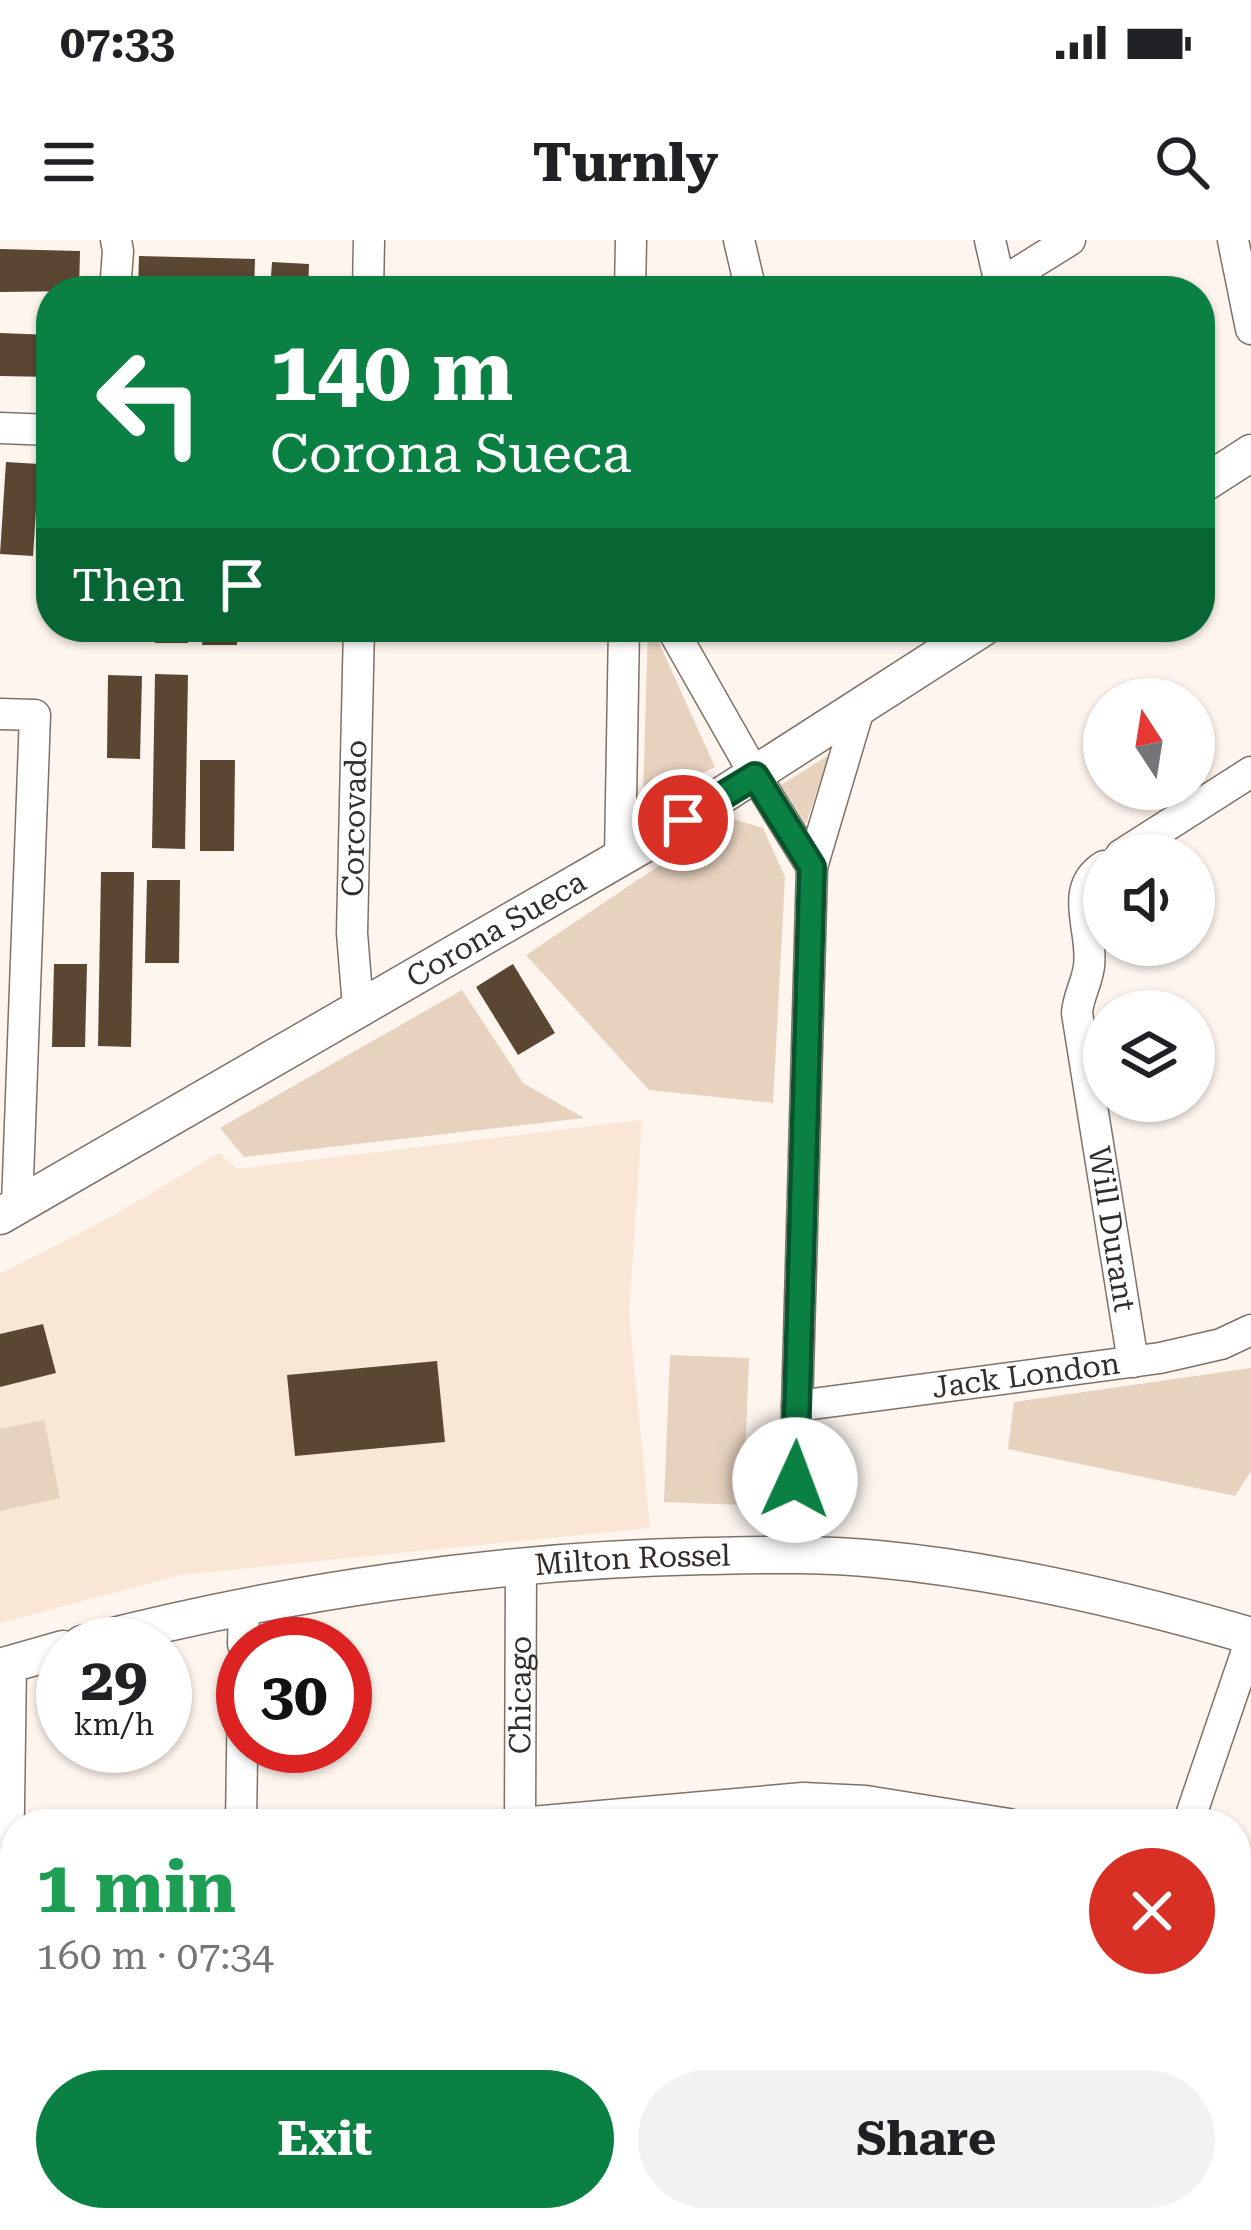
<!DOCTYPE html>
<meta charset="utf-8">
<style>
body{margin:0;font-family:"Roboto Serif",serif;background:#f2f2f2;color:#202124;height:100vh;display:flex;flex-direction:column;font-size:45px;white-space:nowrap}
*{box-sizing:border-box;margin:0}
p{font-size:39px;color:#757577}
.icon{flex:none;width:66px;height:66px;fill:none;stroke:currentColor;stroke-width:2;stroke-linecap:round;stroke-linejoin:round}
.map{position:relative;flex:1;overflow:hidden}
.sheet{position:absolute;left:0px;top:1569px;width:1251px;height:423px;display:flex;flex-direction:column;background:#fff;border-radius:48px 48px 0 0;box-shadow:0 3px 9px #0004}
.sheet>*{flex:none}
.guide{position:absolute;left:36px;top:36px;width:1179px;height:366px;border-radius:48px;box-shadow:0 3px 9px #0004;background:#0b8043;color:#fff;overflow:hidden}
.needle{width:78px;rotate:348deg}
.tools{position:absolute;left:1083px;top:438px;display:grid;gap:24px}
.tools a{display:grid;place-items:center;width:132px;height:132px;border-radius:50%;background:#fff;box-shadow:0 3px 9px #0004;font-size:60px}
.speed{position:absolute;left:36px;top:1377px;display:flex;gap:24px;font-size:60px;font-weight:700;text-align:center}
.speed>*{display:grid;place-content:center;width:156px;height:156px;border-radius:50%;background:#fff;box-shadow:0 3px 9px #0004;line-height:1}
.speed small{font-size:30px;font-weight:400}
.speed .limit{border:18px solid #d22;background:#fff;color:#111}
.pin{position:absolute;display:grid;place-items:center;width:102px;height:102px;color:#fff;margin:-51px;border:6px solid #fff;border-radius:50%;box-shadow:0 3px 12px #0007}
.me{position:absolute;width:132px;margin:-66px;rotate:2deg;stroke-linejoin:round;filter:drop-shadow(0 0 9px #0008)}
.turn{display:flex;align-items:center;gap:42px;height:252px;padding:0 36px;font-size:54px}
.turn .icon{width:156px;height:156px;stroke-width:2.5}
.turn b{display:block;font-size:84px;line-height:102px}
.then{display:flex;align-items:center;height:114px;padding:0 36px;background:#0003;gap:24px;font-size:45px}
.round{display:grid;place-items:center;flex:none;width:126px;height:126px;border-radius:63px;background:#f2f2f2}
.summary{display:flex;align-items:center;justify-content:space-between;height:204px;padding:0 36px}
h1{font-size:72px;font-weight:700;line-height:90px;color:#1e9e55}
.primary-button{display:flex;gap:24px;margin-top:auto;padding:24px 36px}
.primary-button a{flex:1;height:138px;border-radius:72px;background:#0b8043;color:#fff;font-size:48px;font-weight:700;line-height:138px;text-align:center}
.primary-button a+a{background:#f2f2f2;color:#202124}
.status{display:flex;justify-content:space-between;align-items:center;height:84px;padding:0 60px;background:#fff;direction:ltr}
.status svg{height:33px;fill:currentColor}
header{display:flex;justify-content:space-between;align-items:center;height:156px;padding:0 36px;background:#fff;font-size:54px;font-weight:700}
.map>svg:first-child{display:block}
.built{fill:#fae6d4}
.green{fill:#e7d2be}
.building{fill:#5b4631}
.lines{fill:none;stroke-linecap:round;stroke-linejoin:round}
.minor-casing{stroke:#7e7268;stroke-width:33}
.tertiary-casing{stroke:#7e7268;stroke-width:39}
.minor{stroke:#fff;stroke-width:30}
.tertiary{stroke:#fff;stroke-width:36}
.route-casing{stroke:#07532c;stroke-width:30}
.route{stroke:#0b8043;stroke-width:21}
.labels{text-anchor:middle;stroke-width:12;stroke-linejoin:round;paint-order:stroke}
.street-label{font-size:30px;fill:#322d28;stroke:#fff}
</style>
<div class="status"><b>07:33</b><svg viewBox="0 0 49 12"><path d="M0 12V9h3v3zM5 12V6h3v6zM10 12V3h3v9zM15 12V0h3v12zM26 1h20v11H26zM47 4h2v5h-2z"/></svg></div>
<header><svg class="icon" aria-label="menu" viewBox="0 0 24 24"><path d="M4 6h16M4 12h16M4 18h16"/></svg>Turnly<svg class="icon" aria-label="search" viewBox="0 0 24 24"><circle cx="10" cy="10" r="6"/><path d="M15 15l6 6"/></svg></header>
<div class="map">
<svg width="1251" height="1990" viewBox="0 0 1251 1990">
<rect width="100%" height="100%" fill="#fef5ee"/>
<polygon class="built" points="642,880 629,1074 650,1288 180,1335 0,1383 0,1034 111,977 219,913 237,929"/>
<g class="green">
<polygon points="648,387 652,387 715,527 643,560"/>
<polygon points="829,515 806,584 781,545"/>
<polygon points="730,578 763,588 785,637 773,863 649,850 526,715"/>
<polygon points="462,750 523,843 584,878 244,917 220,888"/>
<polygon points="670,1115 749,1118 743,1265 664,1262"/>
<polygon points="1251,1128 1251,1231 1235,1256 1008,1209 1014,1162"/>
<polygon points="44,1180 60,1258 0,1271 0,1189"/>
<rect x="804" y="1977" width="79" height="13"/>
</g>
<g class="building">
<polygon points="0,9 80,11 79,51 0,52"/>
<polygon points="139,16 255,19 254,51 138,51"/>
<polygon points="272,22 309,24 308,51 270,51"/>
<polygon points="0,93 51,95 51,137 0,136"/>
<polygon points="6,222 39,224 33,316 0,314"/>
<polygon points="156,387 188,387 188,403 155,403"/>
<polygon points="203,387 237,387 237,405 202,405"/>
<polygon points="155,434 188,435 185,609 152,608"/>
<polygon points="108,435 142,436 140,519 107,518"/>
<polygon points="200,520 235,520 234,611 200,611"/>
<polygon points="101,632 134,632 131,807 98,806"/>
<polygon points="147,640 180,640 179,723 145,723"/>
<polygon points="54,724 87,724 85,807 52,807"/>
<polygon points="513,724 555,793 518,815 476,747"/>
<polygon points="43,1084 56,1133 0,1147 0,1094"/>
<polygon points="437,1121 445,1202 295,1216 287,1135"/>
</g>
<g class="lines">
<g class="minor-casing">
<g id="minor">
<polyline points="739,0 751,51"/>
<polyline points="990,0 1000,44"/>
<polyline points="1233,0 1251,89"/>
<polyline points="115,51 118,11 116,0"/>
<polyline points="368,51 369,0"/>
<polyline points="630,51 631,0"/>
<polyline points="988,51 1070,0"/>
<polyline points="0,188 51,190"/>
<polyline points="671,387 755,535 812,627"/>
<polyline points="0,474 35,475 17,966"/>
<polyline points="1121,615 1251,532"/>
<polyline points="620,618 624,387"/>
<path id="s1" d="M 1104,626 C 1067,649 1094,690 1089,726 C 1087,743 1078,757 1077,773 L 1133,1122"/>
<path id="s2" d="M 358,767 L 352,693 L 359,387"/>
<path id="s3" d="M 797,1166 L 1160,1118 L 1221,1104 L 1251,1090"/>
<polyline points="793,1314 812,627 859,469"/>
<polyline points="243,1404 244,1367"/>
<polyline points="520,1583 803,1558 866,1561 1009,1584"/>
<polyline points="241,1584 243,1449"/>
<path id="s4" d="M 520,1584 L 521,1327"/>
<polyline points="1188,1584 1251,1399"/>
<polyline points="1236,1650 1251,1656"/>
<polyline points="1236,1898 1251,1898"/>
<polyline points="3,1990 11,1424"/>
<polyline points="237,1990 237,1977"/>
<polyline points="519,1990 519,1977"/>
<polyline points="794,1990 794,1977"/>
</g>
</g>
<g class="tertiary-casing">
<g id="tertiary">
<polyline points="1200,246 1251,213"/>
<path id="s5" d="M 0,976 L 660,595 L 984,387"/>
<path id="s6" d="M 82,1404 C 280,1352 499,1320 704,1316 C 761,1315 819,1313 877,1319 C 1004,1331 1128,1360 1251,1396"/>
<polyline points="0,1427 63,1409"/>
</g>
</g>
<use href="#minor" class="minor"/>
<use href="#tertiary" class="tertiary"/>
</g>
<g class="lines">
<g class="route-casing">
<polyline id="route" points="683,580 755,536 812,627 795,1240"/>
</g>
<use href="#route" class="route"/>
</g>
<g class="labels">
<g class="street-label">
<text dy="10" stroke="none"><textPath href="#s2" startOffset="189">Corcovado</textPath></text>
<text dy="10" stroke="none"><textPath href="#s5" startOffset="573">Corona Sueca</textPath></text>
<text dy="10" stroke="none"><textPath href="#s1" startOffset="375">Will Durant</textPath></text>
<text dy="10" stroke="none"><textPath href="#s3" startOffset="231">Jack London</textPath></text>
<text dy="10" stroke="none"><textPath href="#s6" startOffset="558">Milton Rossel</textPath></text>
<text dy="10" stroke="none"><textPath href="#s4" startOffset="129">Chicago</textPath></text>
</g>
</g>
</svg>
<div class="tools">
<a><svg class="needle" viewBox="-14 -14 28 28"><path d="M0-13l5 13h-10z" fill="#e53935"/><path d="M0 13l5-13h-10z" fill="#757577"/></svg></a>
<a><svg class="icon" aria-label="sound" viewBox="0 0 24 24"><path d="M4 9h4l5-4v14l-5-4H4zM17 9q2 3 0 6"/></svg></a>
<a><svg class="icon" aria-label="layers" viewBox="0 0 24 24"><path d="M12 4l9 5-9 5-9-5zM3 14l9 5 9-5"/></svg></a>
</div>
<div class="speed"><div>29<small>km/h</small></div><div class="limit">30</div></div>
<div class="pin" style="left:683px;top:580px;background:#d93025"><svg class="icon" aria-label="arrive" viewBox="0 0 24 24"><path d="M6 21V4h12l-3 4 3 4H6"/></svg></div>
<svg class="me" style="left:795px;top:1240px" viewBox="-20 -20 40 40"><circle r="19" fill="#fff"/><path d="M0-13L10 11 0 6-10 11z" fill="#0b8043"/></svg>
<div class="guide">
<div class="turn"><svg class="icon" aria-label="left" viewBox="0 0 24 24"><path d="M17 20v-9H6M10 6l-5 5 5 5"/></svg><div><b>140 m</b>Corona Sueca</div></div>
<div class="then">Then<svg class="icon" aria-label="arrive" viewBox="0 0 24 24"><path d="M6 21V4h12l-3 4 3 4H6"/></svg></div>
</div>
<section class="sheet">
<div class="summary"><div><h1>1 min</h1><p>160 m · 07:34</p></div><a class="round" style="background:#d93025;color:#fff"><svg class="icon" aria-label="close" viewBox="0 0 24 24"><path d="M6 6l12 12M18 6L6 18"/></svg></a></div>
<div class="primary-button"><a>Exit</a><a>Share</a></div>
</section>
</div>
